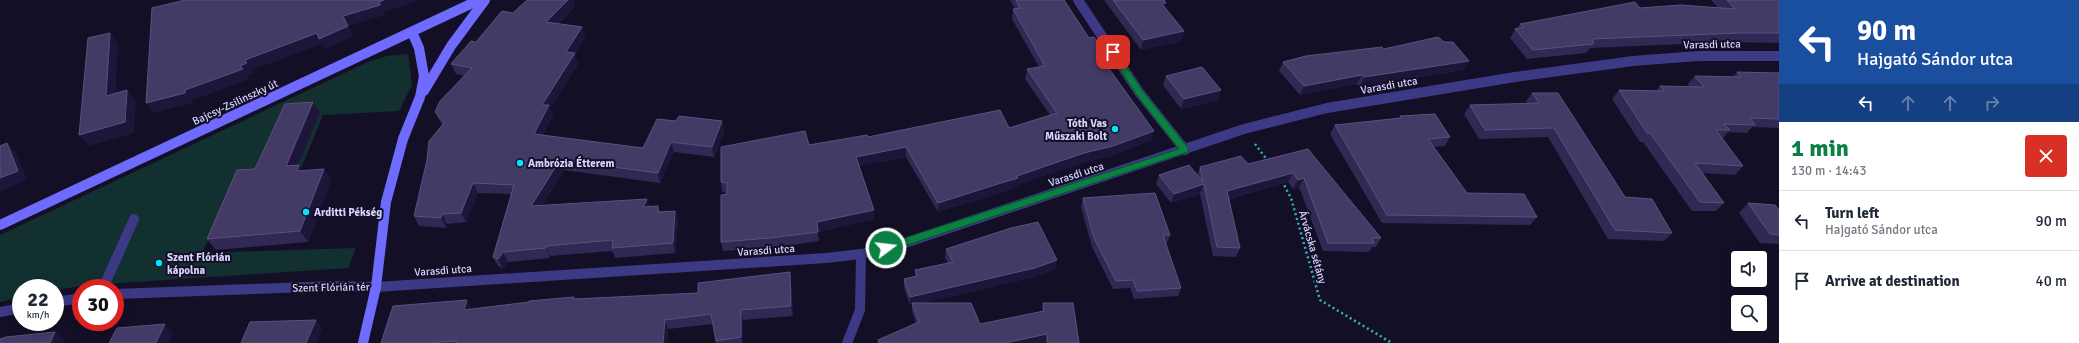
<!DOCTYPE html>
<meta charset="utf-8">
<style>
body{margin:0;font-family:Signika,sans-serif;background:#f6f6f7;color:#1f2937;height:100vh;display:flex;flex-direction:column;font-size:15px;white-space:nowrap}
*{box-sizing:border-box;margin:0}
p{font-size:13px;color:#747a83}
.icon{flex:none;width:22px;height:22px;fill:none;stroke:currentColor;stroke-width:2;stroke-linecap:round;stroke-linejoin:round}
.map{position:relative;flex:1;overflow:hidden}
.drawer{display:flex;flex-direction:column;background:#fff;width:300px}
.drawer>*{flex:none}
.guide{background:#1a4fa0;color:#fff;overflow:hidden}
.fabs{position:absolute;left:1731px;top:251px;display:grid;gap:8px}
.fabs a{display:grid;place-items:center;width:36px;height:36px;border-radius:4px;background:#fff;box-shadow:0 2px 10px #0003;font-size:20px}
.speed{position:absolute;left:12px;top:279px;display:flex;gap:8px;font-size:20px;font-weight:700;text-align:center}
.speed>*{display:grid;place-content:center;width:52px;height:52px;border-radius:50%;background:#fff;box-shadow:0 2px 10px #0003;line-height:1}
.speed small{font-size:10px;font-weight:400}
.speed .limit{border:6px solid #d22;background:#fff;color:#111}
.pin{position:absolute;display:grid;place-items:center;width:34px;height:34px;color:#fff;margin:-17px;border-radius:8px;box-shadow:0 2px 6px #0006}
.me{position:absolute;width:44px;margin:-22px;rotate:75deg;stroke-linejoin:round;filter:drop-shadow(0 0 3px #0008)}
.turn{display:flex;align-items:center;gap:14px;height:84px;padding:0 12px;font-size:18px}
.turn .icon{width:52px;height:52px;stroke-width:2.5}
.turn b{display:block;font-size:28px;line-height:34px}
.lanes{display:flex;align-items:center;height:38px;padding:0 12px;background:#0003;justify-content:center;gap:20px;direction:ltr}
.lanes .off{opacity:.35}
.round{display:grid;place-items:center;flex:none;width:42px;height:42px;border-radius:4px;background:#f6f6f7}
.overview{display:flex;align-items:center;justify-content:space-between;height:68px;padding:0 12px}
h1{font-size:24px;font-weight:700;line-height:30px;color:#0b8043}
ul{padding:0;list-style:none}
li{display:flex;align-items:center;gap:12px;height:60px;padding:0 12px;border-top:1px solid #e0e1e3}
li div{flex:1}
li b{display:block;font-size:15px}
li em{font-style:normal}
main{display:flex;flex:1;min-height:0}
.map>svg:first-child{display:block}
.green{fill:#12302f}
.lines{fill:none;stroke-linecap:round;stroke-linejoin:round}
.path{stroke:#2fb8b0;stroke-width:2.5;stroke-dasharray:2 3;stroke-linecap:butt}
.lane{stroke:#3d3a85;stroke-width:10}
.street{stroke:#3d3a85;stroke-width:10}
.secondary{stroke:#6f6bff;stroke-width:10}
.wall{fill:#312854}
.shaded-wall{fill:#1d163a}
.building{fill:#433a66;stroke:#5a527e}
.route{fill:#0b8043;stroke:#07532c}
.poi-dot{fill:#00e5ff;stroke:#130f26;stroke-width:1.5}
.labels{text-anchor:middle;stroke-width:4;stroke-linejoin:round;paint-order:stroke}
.street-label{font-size:11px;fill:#d9d4ff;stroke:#130f26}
.poi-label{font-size:11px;font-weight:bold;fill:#d9d4ff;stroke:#130f26;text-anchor:start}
</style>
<main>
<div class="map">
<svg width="1779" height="343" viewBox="0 0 1779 343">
<rect width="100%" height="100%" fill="#130f26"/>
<polygon class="green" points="408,54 412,85 399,111 323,115 300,171 240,174 202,253 356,248 348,268 90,285 55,290 55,288 21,288 21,297 0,302 0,235 368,62 387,56"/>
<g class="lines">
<g class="path">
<polyline points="1255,144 1268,161"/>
<polyline points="1282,181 1291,198 1320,300 1392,343"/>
</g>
<polyline class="lane" points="103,288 134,219"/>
<g class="street">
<polyline points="1078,0 1139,92 1185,150"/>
<polyline points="115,294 335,286 376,287 826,258 861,254 899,245 1244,129 1327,108 1515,77 1633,61 1698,56 1779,56"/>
<polyline points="55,302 81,298"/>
<polyline points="0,312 21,308"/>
<polyline points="847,343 860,310 861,254"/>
</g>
<g class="secondary">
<polyline points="424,91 451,46 485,0"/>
<polyline points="0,225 479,0"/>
<polyline points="363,343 376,287 386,202 403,139 420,97 424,76 419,48 412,32"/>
</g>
</g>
<g class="wall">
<polygon points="1010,0 1064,0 1089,38 1109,58 1107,66 1151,140 1111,156 1082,163 1017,185 1016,187 997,194 938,212 906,157 859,166 874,219 818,232 819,241 772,248 723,251 721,242 727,193 722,192 721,182 809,145 868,137 1009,128 1050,115 1025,79 1027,69 1039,67 1012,19 1013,9 1015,9"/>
<polygon points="1104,0 1164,0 1165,7 1184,31 1181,41 1141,50"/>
<polygon points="1711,0 1779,0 1779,43 1729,42 1590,48 1586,53 1527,59 1510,38 1515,29 1517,28 1520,24 1718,8"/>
<polygon points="575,6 558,24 582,27 585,37 575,53 578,64 550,108 553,115 543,135 643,148 676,121 722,121 724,132 714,157 674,152 660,183 564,170 542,206 647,199 649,206 658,206 660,212 675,211 678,221 675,253 615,258 612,251 550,256 550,258 508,262 503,269 498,266 493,257 511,194 478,193 466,222 447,224 446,228 419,226 414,216 442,125 435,112 465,76 456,74 451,64 513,13"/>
<polygon points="1384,49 1463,70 1360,87 1357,84 1300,95 1279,71 1283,62"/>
<polygon points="1737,72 1779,73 1779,128 1752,127 1747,133 1728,132 1722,139 1743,166 1735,175 1702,173 1724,203 1716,211 1692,211 1643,142 1640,142 1612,99 1619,90 1656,91 1660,86 1690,87 1688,84 1695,76 1733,77"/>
<polygon points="1166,76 1221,90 1218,100 1181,109 1163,85"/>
<polygon points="1532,93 1625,197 1672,233 1664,241 1608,239 1548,137 1479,139 1464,114 1470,105 1528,104 1526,101"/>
<polygon points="313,102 320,113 298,165 303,171 324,169 331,180 308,242 216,250 207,239 255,169"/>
<polygon points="1400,116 1450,137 1445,146 1434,147 1467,193 1537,217 1530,225 1382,223 1330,134 1335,125 1399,119"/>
<polygon points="1308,149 1381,238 1376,247 1372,247 1369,252 1323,251 1299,187 1293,189 1288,182 1229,199 1240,248 1236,257 1213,256 1200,194 1171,203 1156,184 1159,175 1197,175 1200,167 1248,164"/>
<polygon points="1083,198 1170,235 1167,243 1165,243 1181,288 1178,296 1134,299 1130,288 1113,289 1092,247 1081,207"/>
<polygon points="1748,203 1779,210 1779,244 1760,243 1739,213"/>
<polygon points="946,249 1055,269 1034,277 922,303 980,324 1042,312 1043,303 1079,343 1046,343 1045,342 1043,343 878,343 878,340 916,323 912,311 912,305 910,305 904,288 904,279 915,276 915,270 948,263 945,258"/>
<polygon points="790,272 791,282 793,316 743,320 743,343 716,343 713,324 668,329 667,343 381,343 472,309 574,297 575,299 698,293"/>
</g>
<g class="shaded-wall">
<polygon points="384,0 421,0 384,12 385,15 348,26 354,36 325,49 322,44 252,70 254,73 248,76 250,79 193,100 192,103 154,113 146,103 185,90 240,66 245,60 317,33 343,16"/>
<polygon points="568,0 574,0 575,6 549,32 546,22"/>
<polygon points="1166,3 1164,12 1162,4"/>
<polygon points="582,27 585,37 569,62 566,52"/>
<polygon points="1184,31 1181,41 1141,50 1143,40"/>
<polygon points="110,33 118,44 115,107 106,96"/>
<polygon points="575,53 578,64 550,108 553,115 538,144 534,134 542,105"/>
<polygon points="1109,58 1107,67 1102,59"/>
<polygon points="1469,61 1463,70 1360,87 1364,77"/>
<polygon points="1362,75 1357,84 1300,95 1304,86"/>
<polygon points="127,90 136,101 134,133 89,146 79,135"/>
<polygon points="1221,90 1218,100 1181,109 1184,99"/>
<polygon points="313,102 320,113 293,177 286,166"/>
<polygon points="722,121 724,132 714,157 712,147"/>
<polygon points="1154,131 1151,140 1111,156 1082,163 1017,185 1016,187 997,194 938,212 938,203 1084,153"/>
<polygon points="671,142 674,152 660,183 658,173"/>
<polygon points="7,143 16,152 27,180 0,192 0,178"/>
<polygon points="906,147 906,157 856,167 856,157"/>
<polygon points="560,160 564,170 536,216 531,206"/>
<polygon points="299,165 306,175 297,171"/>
<polygon points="324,169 331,180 308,242 300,231"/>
<polygon points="1293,173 1288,182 1223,200 1227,191"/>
<polygon points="1304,178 1299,187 1293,189 1298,180"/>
<polygon points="473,183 478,193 466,222 461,213"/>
<polygon points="1204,184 1200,194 1171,203 1174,194"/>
<polygon points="647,199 649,209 643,207"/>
<polygon points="874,210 874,219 817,232 817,222"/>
<polygon points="675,211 678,221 675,253 673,243"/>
<polygon points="442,214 447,224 446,228 441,218"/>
<polygon points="546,246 550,256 550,258 546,248"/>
<polygon points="503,252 508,262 503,269 498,259"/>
<polygon points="1057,260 1055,269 1034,277 913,305 912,303 912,305 910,305 910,297"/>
<polygon points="790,272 791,282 793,316 791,306"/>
<polygon points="467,300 472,310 464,310"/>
<polygon points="741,310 743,320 743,343 742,343 741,337"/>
<polygon points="316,320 322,329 317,343 306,343"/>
<polygon points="665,320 668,329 667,343 663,343"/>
<polygon points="165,324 173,333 169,343 156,343"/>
<polygon points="55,332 65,340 64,343 50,343"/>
<polygon points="1047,334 1045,342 1043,343 1005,343"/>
</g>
<g class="building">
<polygon points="185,0 384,0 379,2 380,5 343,16 348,26 319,39 317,33 245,60 247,63 240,66 243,69 185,90 185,93 146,103 152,8"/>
<polygon points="527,0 568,0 546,22 582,27 566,52 575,53 542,105 549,105 534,134 643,148 657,119 676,121 679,116 722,121 712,147 671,142 658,173 560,160 531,206 647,199 643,207 658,206 658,212 675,211 673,243 612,248 613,240 546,246 546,248 503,252 498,259 493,257 514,185 473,183 461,213 442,214 441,218 414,216 427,160 429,141 444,123 435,112 440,101 472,68 451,64 471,41 476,42 502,11 513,13"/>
<polygon points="1016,0 1064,0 1089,38 1094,37 1109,58 1102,59 1154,131 1113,146 1084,153 1017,176 1018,178 998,184 938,203 906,147 856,157 874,210 817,222 818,232 770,238 721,242 721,195 727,194 727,183 721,182 721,147 805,131 809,145 867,135 868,137 1000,110 1009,128 1057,113 1027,69 1045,66 1013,9 1020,8"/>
<polygon points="1113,0 1164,0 1166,3 1162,4 1184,31 1143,40"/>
<polygon points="1727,0 1779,0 1779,33 1737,33 1593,39 1593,44 1533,50 1515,29 1524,27 1520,24 1635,2 1640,8 1681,5 1735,9"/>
<polygon points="110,33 106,96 127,90 125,122 79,135 88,38"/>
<polygon points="1438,37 1444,42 1453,42 1469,61 1364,77 1362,75 1304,86 1283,62 1306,56 1382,47 1384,49"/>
<polygon points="1202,67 1221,90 1184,99 1166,76"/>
<polygon points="1737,72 1779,73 1779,119 1750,118 1755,125 1724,124 1730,130 1716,130 1743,166 1695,163 1724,203 1700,202 1650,133 1647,133 1619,90 1664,91 1660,86 1704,87 1695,76 1741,77"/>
<polygon points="1532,93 1558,93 1625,197 1652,199 1672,233 1615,230 1554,128 1485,130 1470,105 1539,103"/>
<polygon points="313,102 286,166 299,165 297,171 324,169 300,231 207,239 237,170 255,169 285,104"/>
<polygon points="1435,114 1450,137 1428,139 1467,193 1524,194 1537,217 1387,215 1335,125 1401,118 1400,116"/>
<polygon points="7,143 18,171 0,178 0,146"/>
<polygon points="1308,149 1381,238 1372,238 1374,243 1328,243 1304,178 1298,180 1293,173 1227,191 1240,248 1217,247 1204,184 1174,194 1159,175 1189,165 1203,182 1200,167 1241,156 1248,164"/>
<polygon points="1155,193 1170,235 1163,235 1181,288 1137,291 1133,280 1116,281 1094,238 1083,198"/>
<polygon points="1748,203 1775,205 1779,210 1779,235 1770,234"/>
<polygon points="1038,222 1057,260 1035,268 910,297 904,279 917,276 915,270 953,262 946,249 1011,228"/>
<polygon points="790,272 791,306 741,310 741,337 716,341 711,314 665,320 663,343 456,343 457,341 425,343 381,343 393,306 467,300 464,310 529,302 529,301 574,297 574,299 698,293 698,283"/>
<polygon points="912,303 971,303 980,324 1044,311 1043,303 1073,303 1079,343 1048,343 1047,334 1005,343 879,343 878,340 919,322"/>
<polygon points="316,320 306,343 241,343 250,322"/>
<polygon points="165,324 156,343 109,343 117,328"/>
<polygon points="55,332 50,343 0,343 0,339 6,337"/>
</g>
<polygon class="route" points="1113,50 1116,51 1142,90 1188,148 1188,152 886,252 883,251 883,245 1179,149 1136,94 1109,52"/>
<g class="poi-dot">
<circle cx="1115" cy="129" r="4"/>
<circle cx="520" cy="163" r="4"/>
<circle cx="306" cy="212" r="4"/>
<circle cx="159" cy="263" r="4"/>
</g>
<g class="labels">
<g class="street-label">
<text transform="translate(1712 44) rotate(-1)" y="4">Varasdi utca</text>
<text transform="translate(1389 85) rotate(-10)" y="4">Varasdi utca</text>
<text transform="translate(235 102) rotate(-25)" y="4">Bajcsy-Zsilinszky út</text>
<text transform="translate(1076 174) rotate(-18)" y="4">Varasdi utca</text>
<text transform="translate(1313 247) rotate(74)" y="4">Árvácska sétány</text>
<text transform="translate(766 250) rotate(-4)" y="4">Varasdi utca</text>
<text transform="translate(443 270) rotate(-4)" y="4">Varasdi utca</text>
<text transform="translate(331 287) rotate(-1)" y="4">Szent Flórián tér</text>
</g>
<g class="poi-label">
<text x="1107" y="127" text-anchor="end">Tóth Vas<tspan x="1107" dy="13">Műszaki Bolt</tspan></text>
<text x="528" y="167">Ambrózia Étterem</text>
<text x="314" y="216">Arditti Pékség</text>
<text x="167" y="261">Szent Flórián<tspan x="167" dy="13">kápolna</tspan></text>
</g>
</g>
</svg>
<div class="fabs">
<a><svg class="icon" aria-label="sound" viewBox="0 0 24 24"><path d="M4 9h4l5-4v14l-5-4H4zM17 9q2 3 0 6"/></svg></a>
<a><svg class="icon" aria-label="search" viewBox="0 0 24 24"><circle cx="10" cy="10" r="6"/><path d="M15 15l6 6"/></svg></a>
</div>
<div class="speed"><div>22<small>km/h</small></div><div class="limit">30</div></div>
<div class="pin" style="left:1113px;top:52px;background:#d93025"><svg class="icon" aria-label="arrive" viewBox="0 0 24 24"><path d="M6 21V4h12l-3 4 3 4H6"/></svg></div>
<svg class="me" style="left:886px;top:248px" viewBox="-20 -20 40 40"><circle r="17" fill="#0b8043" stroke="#fff" stroke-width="3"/><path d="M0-11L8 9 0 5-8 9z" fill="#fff"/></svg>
</div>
<section class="drawer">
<div class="guide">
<div class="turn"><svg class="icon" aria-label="left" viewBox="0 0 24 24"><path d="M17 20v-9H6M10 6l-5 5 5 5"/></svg><div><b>90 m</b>Hajgató Sándor utca</div></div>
<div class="lanes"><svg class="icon" aria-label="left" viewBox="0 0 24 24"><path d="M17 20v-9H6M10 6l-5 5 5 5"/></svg><svg class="icon off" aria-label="ahead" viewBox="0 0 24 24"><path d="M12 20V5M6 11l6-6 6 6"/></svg><svg class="icon off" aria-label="ahead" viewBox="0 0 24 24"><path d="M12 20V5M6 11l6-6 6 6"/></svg><svg class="icon off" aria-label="right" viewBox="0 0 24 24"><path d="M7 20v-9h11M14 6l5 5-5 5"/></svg></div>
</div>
<div class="overview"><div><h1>1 min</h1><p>130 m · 14:43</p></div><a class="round" style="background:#d93025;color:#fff"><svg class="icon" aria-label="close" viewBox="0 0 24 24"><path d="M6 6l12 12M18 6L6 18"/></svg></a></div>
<ul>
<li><svg class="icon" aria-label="left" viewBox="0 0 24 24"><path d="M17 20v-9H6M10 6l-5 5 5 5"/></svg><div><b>Turn left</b><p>Hajgató Sándor utca</p></div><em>90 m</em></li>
<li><svg class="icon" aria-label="arrive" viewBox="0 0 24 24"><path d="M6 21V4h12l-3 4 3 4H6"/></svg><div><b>Arrive at destination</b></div><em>40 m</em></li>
</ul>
</section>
</main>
